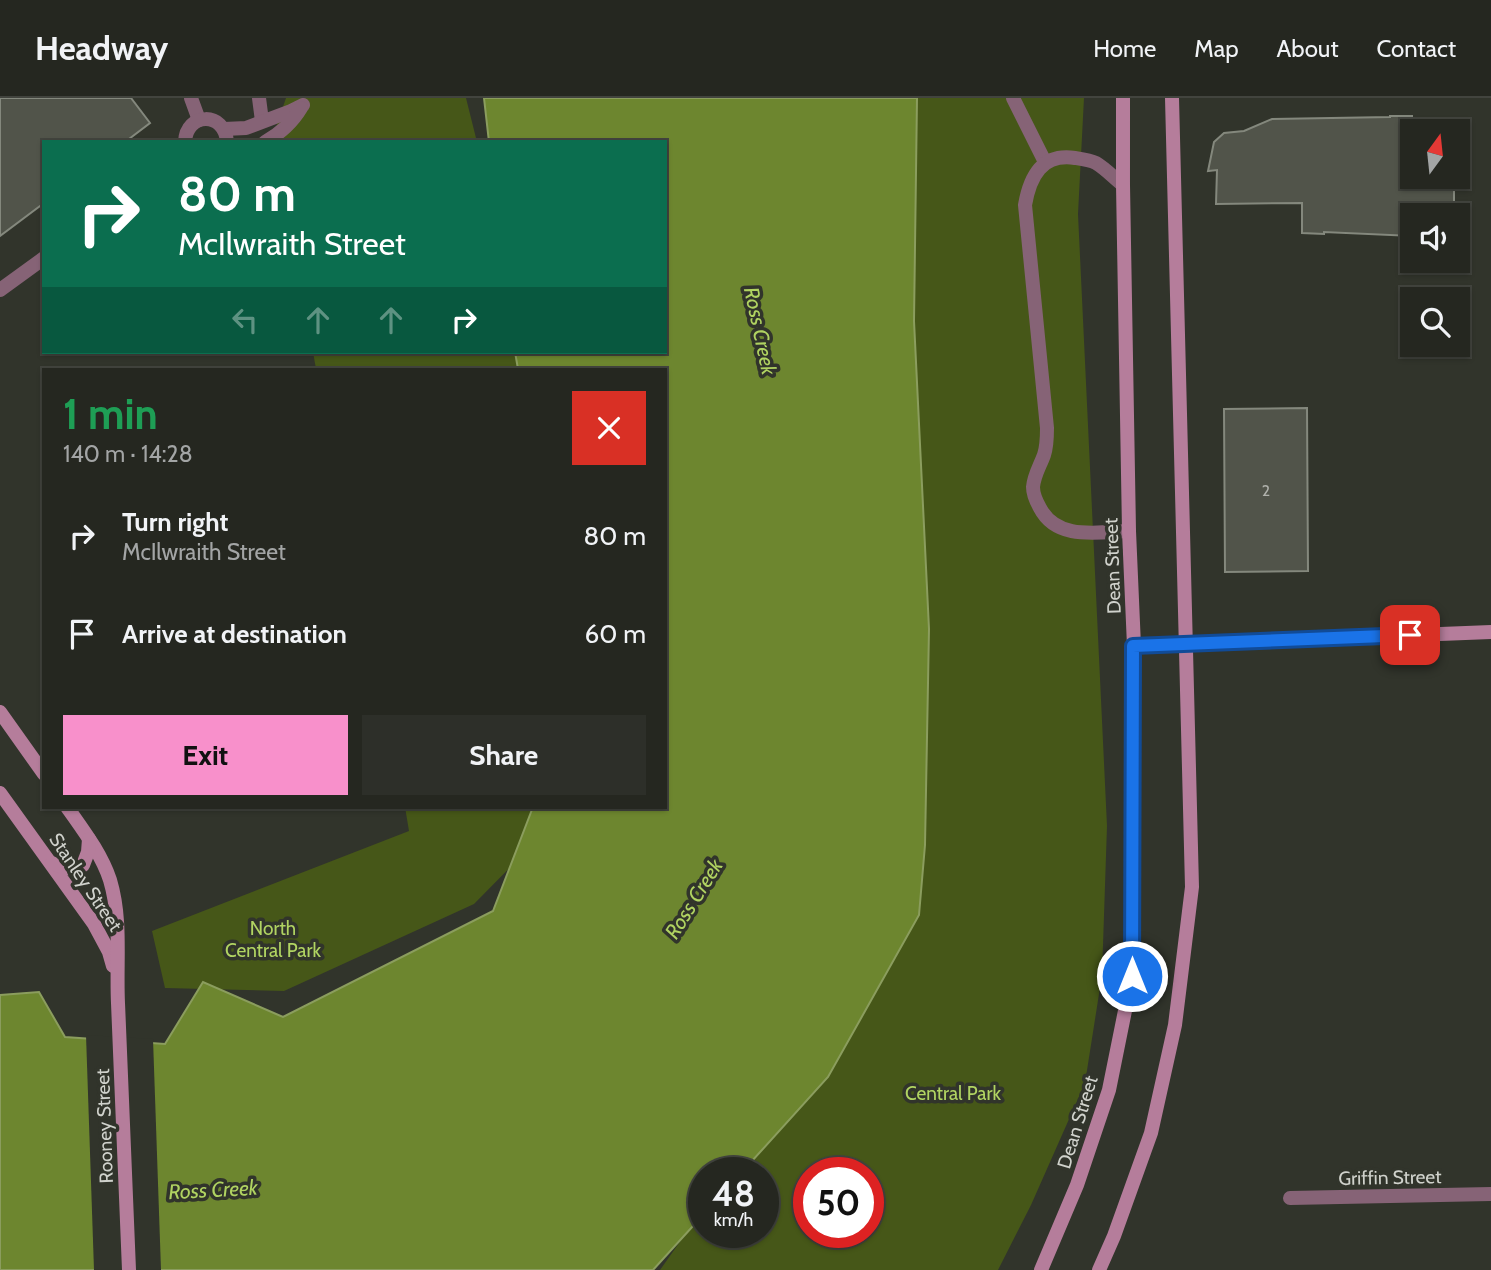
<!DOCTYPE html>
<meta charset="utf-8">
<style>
body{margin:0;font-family:Cabin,sans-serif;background:#2d2f29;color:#f1f3f6;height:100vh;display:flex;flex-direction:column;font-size:26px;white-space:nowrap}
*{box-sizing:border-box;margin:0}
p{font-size:23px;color:#a3a5a5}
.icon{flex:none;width:38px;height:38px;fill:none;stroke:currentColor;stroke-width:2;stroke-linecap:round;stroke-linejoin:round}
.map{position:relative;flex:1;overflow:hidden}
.sheet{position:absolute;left:42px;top:270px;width:625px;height:441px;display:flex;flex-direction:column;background:#252720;border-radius:0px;box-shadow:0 2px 5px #0004,0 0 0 2px #42443e}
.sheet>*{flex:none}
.guide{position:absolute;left:42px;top:42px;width:625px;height:214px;border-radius:0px;box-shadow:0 2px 5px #0004,0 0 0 2px #42443e;background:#0b6e4f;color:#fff;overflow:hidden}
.needle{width:46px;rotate:15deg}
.tools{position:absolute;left:1400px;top:21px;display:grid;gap:14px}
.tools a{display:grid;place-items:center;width:70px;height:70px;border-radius:0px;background:#252720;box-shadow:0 2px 5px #0004,0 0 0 2px #42443e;font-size:35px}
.speed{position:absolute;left:688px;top:1059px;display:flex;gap:14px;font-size:35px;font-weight:700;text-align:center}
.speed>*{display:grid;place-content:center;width:91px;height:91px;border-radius:50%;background:#252720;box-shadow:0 2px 5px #0004,0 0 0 2px #42443e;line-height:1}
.speed small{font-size:18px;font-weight:400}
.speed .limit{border:10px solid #d22;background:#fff;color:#111}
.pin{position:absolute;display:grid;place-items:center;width:60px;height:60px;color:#fff;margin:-30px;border-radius:14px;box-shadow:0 4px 10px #0006}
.me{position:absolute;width:77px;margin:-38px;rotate:0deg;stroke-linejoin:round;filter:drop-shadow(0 0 5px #0008)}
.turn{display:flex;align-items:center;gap:24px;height:147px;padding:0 21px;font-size:32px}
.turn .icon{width:91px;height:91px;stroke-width:2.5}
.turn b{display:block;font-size:49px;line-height:60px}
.lanes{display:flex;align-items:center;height:66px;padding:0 21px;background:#0003;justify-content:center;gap:35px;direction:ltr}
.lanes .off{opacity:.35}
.round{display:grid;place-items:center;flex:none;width:74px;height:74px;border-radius:0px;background:#2d2f29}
.overview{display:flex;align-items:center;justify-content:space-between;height:119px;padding:0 21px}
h1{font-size:42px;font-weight:700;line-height:52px;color:#1e9e55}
.button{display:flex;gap:14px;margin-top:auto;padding:14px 21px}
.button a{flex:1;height:80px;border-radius:0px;background:#f890cb;color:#111;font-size:28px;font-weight:700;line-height:80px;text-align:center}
.button a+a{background:#2d2f29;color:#f1f3f6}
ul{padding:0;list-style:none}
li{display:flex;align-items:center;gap:21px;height:98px;padding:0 21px}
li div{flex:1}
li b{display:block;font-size:26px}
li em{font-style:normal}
header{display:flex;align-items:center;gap:42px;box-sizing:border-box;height:98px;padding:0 35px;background:#252720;border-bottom:2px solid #42443e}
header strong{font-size:33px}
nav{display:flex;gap:38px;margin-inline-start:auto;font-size:24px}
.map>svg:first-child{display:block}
.green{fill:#465718;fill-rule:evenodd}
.water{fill:#6d862f;stroke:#8b9d5e;stroke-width:2}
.pier{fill:#31342b}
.building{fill:#51544a;stroke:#84887d;stroke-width:2}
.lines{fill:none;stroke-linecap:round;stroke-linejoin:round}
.service{stroke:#866376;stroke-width:14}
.minor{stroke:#866376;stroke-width:14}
.secondary{stroke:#b57d9b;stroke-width:14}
.route-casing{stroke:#114b97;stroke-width:18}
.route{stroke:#1a73e8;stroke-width:12}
.labels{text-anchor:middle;stroke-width:7;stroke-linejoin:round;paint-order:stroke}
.number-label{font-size:16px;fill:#b0b2ac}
.street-label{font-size:19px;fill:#d0d2cc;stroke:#31342b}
.park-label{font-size:19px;fill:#b1d462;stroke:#31342b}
.water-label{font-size:21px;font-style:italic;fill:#b0d361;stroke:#31342b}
</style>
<header>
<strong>Headway</strong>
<nav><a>Home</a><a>Map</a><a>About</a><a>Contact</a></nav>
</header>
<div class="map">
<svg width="1491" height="1172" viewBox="0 0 1491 1172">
<rect width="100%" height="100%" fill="#31342b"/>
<g class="green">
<polygon points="286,0 466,0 477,44 271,44"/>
<path d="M 917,0 L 1084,0 L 1078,116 L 1107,728 L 1102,877 L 1085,985 L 1031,1107 L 998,1172 L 660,1172 L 684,1138 L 703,1117 L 704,1134 L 763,1134 L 763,1074 L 741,1074 L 925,747 L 929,531 L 914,223 ZM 808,1074 L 868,1074 L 868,1134 L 808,1134 Z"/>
<polygon points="313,254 532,254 536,271 316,271"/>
<polygon points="405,709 550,709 538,741 474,806 284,893 165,890 152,833 409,733"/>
</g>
<polygon class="water" points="484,0 917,0 914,223 929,531 925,747 919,817 828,979 742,1074 704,1074 703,1117 653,1172 0,1172 0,897 39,894 65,939 165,946 203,884 283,919 493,813 533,709 665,709 665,271 518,271 515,254 665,254 665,44 489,44"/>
<polygon class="pier" points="86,937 153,941 161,1172 94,1172"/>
<g class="building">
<polygon points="0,0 131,0 150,25 125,44 44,44 44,105 0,138"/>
<polygon points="1390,18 1412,18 1412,79 1454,79 1454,117 1412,117 1412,138 1324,134 1324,136 1302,135 1302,105 1216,106 1217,72 1208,73 1214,44 1224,35 1244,33 1272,21 1390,19"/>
<polygon points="1307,310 1308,473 1225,474 1224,311"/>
</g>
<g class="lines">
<g class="service">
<polyline points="259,0 262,23"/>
<polyline points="1013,0 1045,64"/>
<polyline points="224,31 246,30 291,13 303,7"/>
<path d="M 265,44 C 281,35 292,25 301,10"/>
<path d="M 1123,87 C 1114,80 1106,71 1096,65 C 1090,62 1082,61 1075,60 C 1042,55 1030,78 1025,107 L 1047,330 C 1047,339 1047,348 1044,357 C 1040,368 1034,377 1033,389 C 1033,396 1036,403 1040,410 C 1057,443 1098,434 1129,433"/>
</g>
<g class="minor">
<polyline points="191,0 199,22"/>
<path d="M 185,44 C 186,14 225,13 227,44"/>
<polyline points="0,192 44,160"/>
<polyline points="1290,1100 1491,1096"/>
</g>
<g class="secondary">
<polyline points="1134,548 1491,534"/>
<polyline points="0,614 44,676"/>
<polyline points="0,695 94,826 109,854 113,868"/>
<path d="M 67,709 C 83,732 101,755 110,782 C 122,822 116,864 118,905 C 122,994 125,1083 129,1172"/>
<path d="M 52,765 C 63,770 72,773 83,767 L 88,754 L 89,741"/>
<polyline points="1041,1172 1077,1087 1109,992 1132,878 1134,548 1129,433 1123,87 1123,0"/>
<polyline points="1099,1172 1114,1138 1151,1035 1175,927 1192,789 1172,0"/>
</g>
</g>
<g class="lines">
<g class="route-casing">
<polyline id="route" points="1132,878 1133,548 1410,537"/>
</g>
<use href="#route" class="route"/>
</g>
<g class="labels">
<g class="number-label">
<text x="1266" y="398">2</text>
</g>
<g class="street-label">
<text transform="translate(1112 468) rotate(-92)" y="7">Dean Street</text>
<text transform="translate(86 784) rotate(56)" y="7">Stanley Street</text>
<text transform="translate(1077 1024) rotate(-73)" y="7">Dean Street</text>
<text transform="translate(104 1028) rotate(-92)" y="7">Rooney Street</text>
<text transform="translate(1390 1079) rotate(-1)" y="7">Griffin Street</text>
</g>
<g class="park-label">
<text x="273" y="837">North<tspan x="273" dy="22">Central Park</tspan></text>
<text x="953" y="1002">Central Park</text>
</g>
<g class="water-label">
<text transform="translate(760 233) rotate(78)" y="7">Ross Creek</text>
<text transform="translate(694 801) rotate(-58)" y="7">Ross Creek</text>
<text transform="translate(213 1092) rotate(-3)" y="7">Ross Creek</text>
</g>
</g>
</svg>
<div class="tools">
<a><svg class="needle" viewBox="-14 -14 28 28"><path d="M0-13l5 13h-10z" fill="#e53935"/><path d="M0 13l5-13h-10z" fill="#a3a5a5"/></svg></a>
<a><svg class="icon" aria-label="sound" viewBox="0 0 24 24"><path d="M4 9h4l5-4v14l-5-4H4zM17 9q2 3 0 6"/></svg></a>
<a><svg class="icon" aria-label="search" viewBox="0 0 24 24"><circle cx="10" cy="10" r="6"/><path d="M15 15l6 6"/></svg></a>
</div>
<div class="speed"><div>48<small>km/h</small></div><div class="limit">50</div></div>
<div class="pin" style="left:1410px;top:537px;background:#d93025"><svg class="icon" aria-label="arrive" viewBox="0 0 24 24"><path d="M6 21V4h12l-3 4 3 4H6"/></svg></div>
<svg class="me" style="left:1132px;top:878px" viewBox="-20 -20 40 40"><circle r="17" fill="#1a73e8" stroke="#fff" stroke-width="3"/><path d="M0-11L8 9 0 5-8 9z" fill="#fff"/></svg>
<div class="guide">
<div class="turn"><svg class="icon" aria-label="right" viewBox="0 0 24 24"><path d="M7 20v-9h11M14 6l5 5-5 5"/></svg><div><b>80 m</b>McIlwraith Street</div></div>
<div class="lanes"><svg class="icon off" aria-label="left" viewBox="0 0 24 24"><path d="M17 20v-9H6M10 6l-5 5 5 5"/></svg><svg class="icon off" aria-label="ahead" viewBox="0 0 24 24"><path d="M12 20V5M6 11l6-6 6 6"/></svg><svg class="icon off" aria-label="ahead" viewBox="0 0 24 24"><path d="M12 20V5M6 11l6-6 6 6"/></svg><svg class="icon" aria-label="right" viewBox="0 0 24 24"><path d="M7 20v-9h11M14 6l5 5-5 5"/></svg></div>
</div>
<section class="sheet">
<div class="overview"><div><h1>1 min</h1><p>140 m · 14:28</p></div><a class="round" style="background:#d93025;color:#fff"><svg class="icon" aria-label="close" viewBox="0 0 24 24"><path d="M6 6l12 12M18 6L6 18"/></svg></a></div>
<ul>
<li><svg class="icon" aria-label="right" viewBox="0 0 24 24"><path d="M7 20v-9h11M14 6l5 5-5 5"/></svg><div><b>Turn right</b><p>McIlwraith Street</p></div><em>80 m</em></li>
<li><svg class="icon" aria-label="arrive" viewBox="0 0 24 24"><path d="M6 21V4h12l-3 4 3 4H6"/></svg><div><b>Arrive at destination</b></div><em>60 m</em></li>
</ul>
<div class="button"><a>Exit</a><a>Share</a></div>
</section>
</div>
